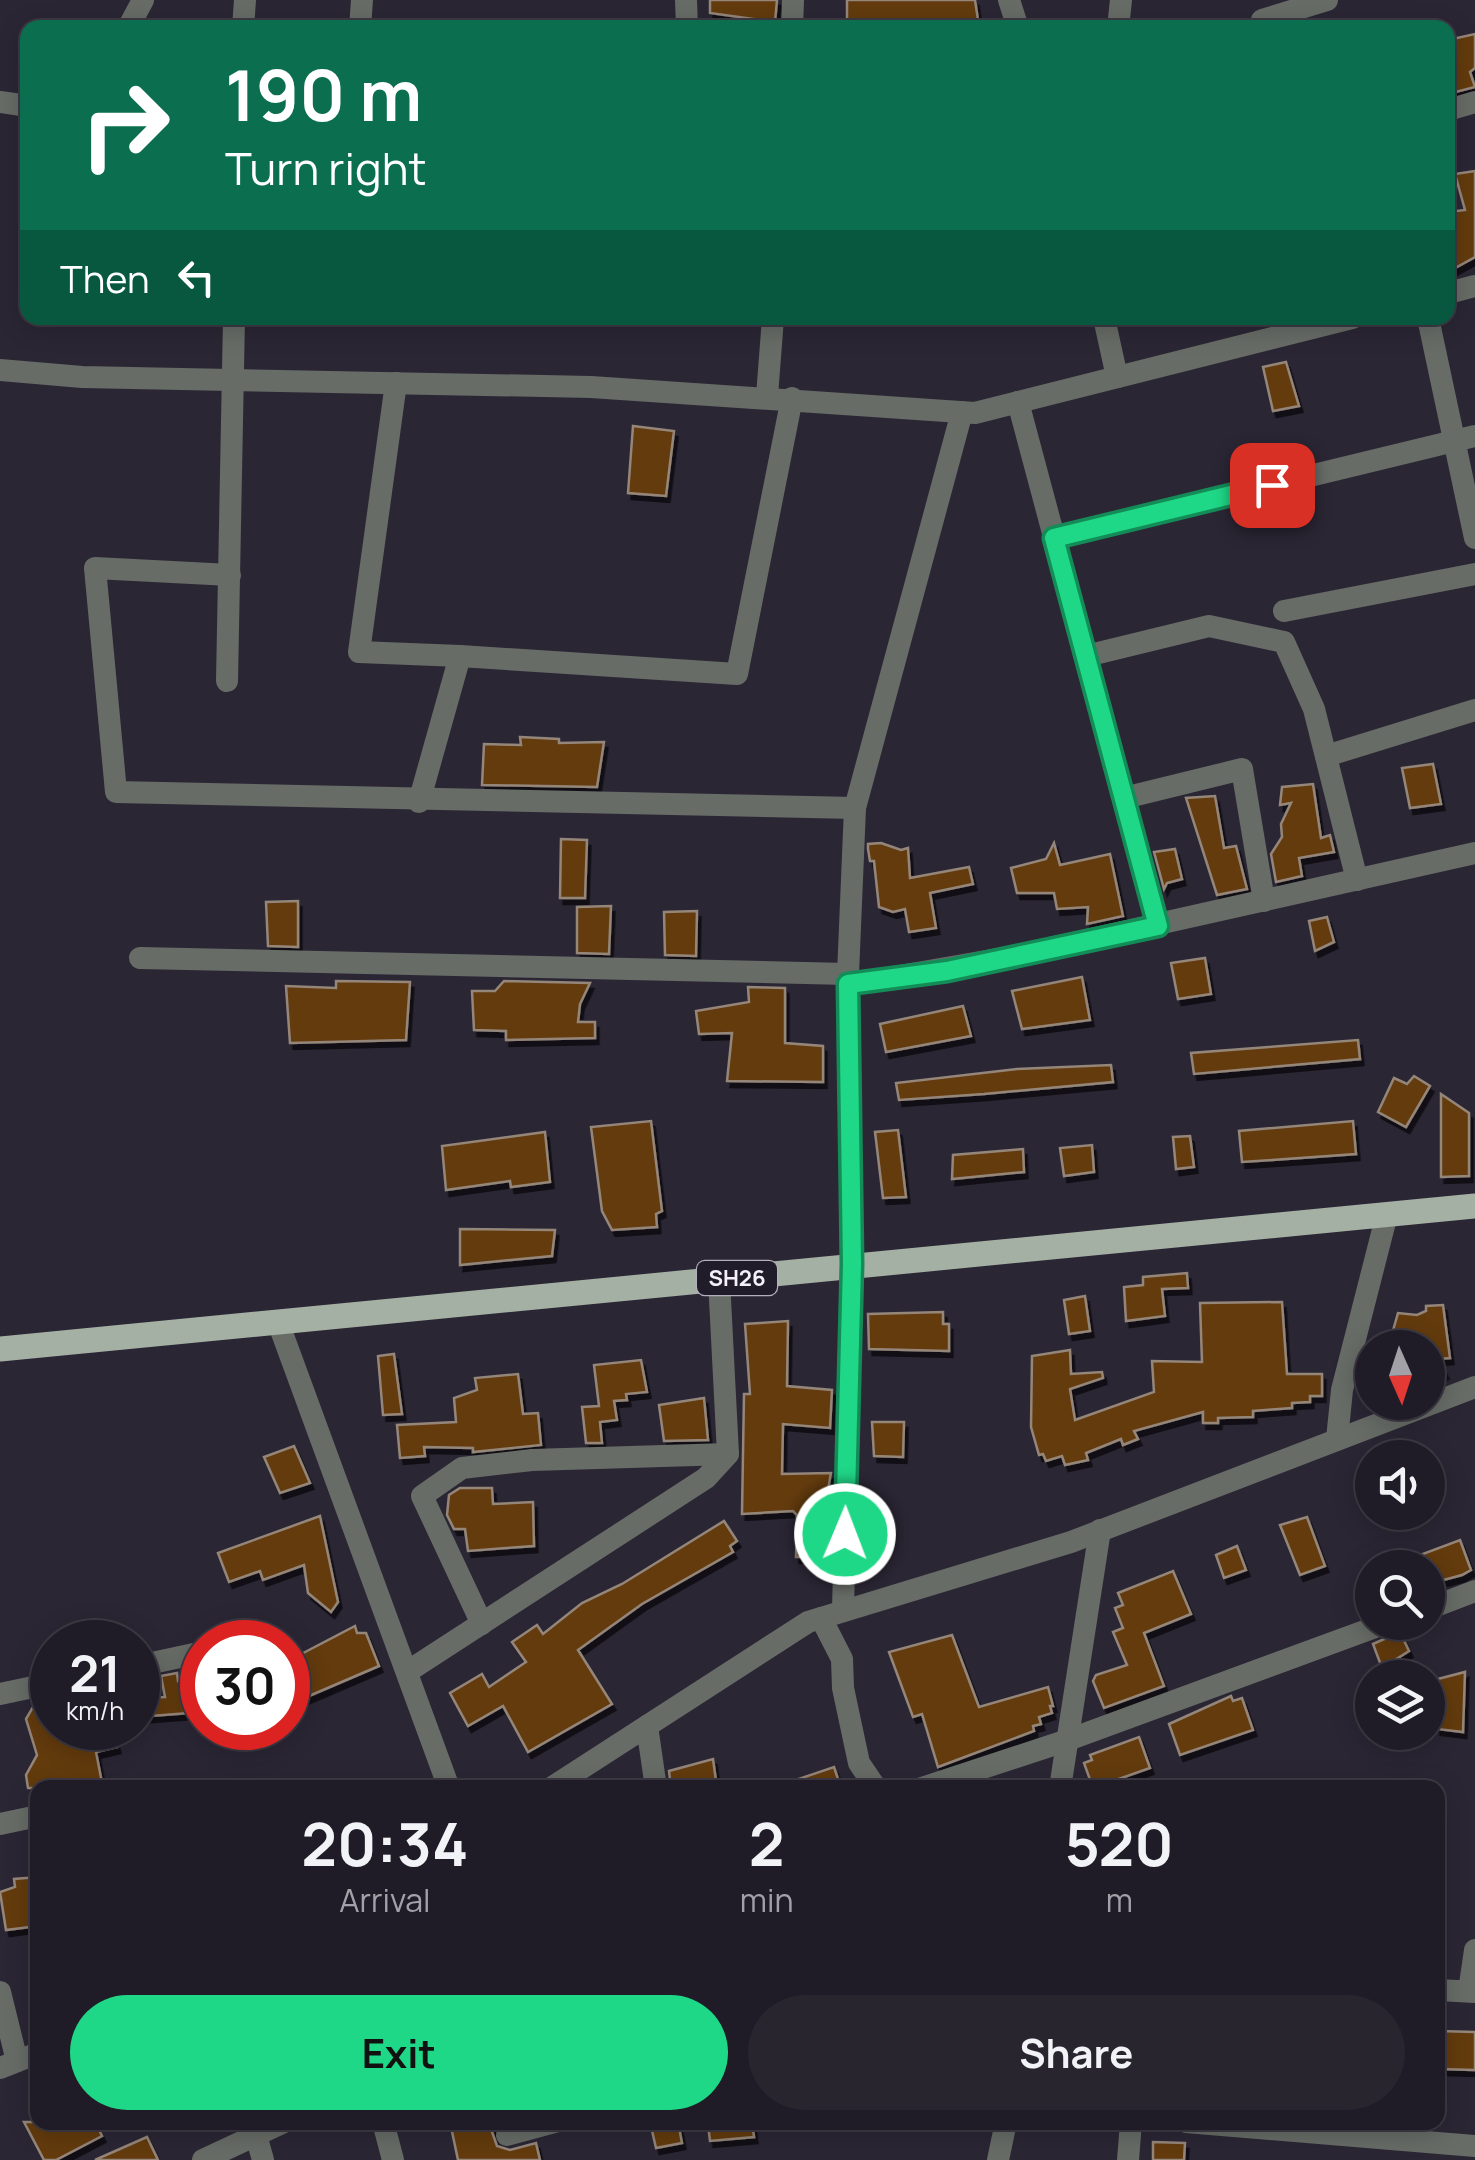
<!DOCTYPE html>
<style>
body{margin:0;font-family:Manrope,sans-serif;background:#28252f;color:#f1f3f6;height:100vh;display:flex;flex-direction:column;font-size:38px;white-space:nowrap}
*{box-sizing:border-box;margin:0}
p{font-size:32px;color:#a2a1a7}
.icon{flex:none;width:55px;height:55px;fill:none;stroke:currentColor;stroke-width:2;stroke-linecap:round;stroke-linejoin:round}
.map{position:relative;flex:1;overflow:hidden}
.drawer{position:absolute;left:30px;top:1780px;width:1415px;height:350px;display:flex;flex-direction:column;background:#201c27;border-radius:20px;box-shadow:0 5px 25px #0003,0 0 0 2px #3d3a44}
.drawer>*{flex:none}
.banner{position:absolute;left:20px;top:20px;width:1435px;height:305px;border-radius:20px;box-shadow:0 5px 25px #0003,0 0 0 2px #3d3a44;background:#0b6e4f;color:#fff;overflow:hidden}
.needle{width:65px;rotate:177deg}
.controls{position:absolute;left:1355px;top:1330px;display:grid;gap:20px}
.controls a{display:grid;place-items:center;width:90px;height:90px;border-radius:50%;background:#201c27;box-shadow:0 5px 25px #0003,0 0 0 2px #3d3a44;font-size:50px}
.speed{position:absolute;left:30px;top:1620px;display:flex;gap:20px;font-size:50px;font-weight:700;text-align:center}
.speed>*{display:grid;place-content:center;width:130px;height:130px;border-radius:50%;background:#201c27;box-shadow:0 5px 25px #0003,0 0 0 2px #3d3a44;line-height:1}
.speed small{font-size:25px;font-weight:400}
.speed .limit{border:15px solid #d22;background:#fff;color:#111}
.pin{position:absolute;display:grid;place-items:center;width:85px;height:85px;color:#fff;margin:-42px;border-radius:20px;box-shadow:0 5px 15px #0006}
.me{position:absolute;width:110px;margin:-55px;rotate:1deg;stroke-linejoin:round;filter:drop-shadow(0 0 8px #0008)}
.turn{display:flex;align-items:center;gap:35px;height:210px;padding:0 40px;font-size:45px}
.turn .icon{width:130px;height:130px;stroke-width:2.5}
.turn b{display:block;font-size:70px;line-height:85px}
.then{display:flex;align-items:center;height:95px;padding:0 40px;background:#0003;gap:20px;font-size:38px}
.eta{display:flex;justify-content:space-evenly;align-items:center;height:170px;text-align:center}
.eta b{font-size:60px;font-weight:700;line-height:70px}
.cta{display:flex;gap:20px;margin-top:auto;padding:20px 40px}
.cta a{flex:1;height:115px;border-radius:60px;background:#1fd887;color:#111;font-size:40px;font-weight:700;line-height:115px;text-align:center}
.cta a+a{background:#28252f;color:#f1f3f6}
.map>svg:first-child{display:block}
.building{fill:#633b11;stroke:#95867a;stroke-width:2.5;filter:url(#shadow)}
.lines{fill:none;stroke-linecap:round;stroke-linejoin:round}
.street{stroke:#676c67;stroke-width:22}
.primary{stroke:#a4b0a4;stroke-width:25}
.route-casing{stroke:#148c58;stroke-width:25}
.route{stroke:#1fd887;stroke-width:18}
.labels{text-anchor:middle;stroke-width:10;stroke-linejoin:round;paint-order:stroke}
.shield{fill:#211c29;stroke:#b4b0bb;stroke-width:2.5}
.shield-label{font-size:22px;font-weight:bold;fill:#f3f0f9}
</style>
<div class="map">
<svg width="1475" height="2160" viewBox="0 0 1475 2160">
<defs>
<filter id="shadow"><feDropShadow dx="3.5" dy="6" stdDeviation="0" flood-color="#0009"/></filter>
</defs>
<rect width="100%" height="100%" fill="#2b2634"/>
<g class="building">
<polygon points="710,0 777,0 775,22 710,13"/>
<polygon points="847,0 975,0 978,20 929,28 847,26"/>
<polygon points="1475,34 1475,68 1470,72 1475,87 1448,94 1448,40"/>
<polygon points="1475,171 1475,257 1448,272 1448,212 1465,210 1455,174"/>
<polygon points="1286,362 1299,406 1273,411 1263,367"/>
<polygon points="633,426 674,431 666,496 628,493"/>
<polygon points="520,737 559,739 559,743 604,742 597,787 482,785 484,744 521,745"/>
<polygon points="1433,764 1441,804 1410,808 1402,768"/>
<polygon points="1313,784 1321,838 1330,835 1334,852 1299,858 1302,876 1276,882 1271,854 1282,837 1281,824 1291,803 1280,805 1282,787"/>
<polygon points="1215,796 1224,848 1236,846 1247,889 1217,895 1186,798"/>
<polygon points="561,839 587,840 585,898 560,898"/>
<polygon points="881,843 901,850 908,848 910,878 969,867 973,884 930,893 936,928 909,932 905,909 893,912 879,907 874,861 870,861 868,849 868,844"/>
<polygon points="1054,843 1060,865 1110,854 1123,916 1087,924 1088,907 1057,909 1054,893 1017,893 1011,868 1046,859"/>
<polygon points="1175,849 1182,879 1167,883 1164,889 1154,852"/>
<polygon points="298,901 298,947 268,946 266,902"/>
<polygon points="611,906 609,954 577,953 577,907"/>
<polygon points="697,911 696,956 665,955 664,912"/>
<polygon points="1327,917 1334,942 1315,951 1309,921"/>
<polygon points="1205,958 1211,994 1178,999 1171,963"/>
<polygon points="1082,977 1090,1020 1022,1029 1012,991"/>
<polygon points="336,981 410,982 406,1040 290,1043 286,986 336,988"/>
<polygon points="504,981 590,983 580,1004 578,1022 595,1022 595,1038 506,1040 506,1031 474,1030 472,991 495,991"/>
<polygon points="748,987 785,988 785,1043 823,1046 823,1082 727,1081 732,1033 699,1034 696,1011 749,1002"/>
<polygon points="963,1006 971,1036 886,1052 880,1024"/>
<polygon points="1358,1040 1360,1059 1194,1074 1191,1053"/>
<polygon points="1111,1065 1113,1082 984,1094 899,1100 896,1083 1017,1069"/>
<polygon points="1414,1076 1430,1086 1406,1127 1378,1112 1394,1078 1407,1084"/>
<polygon points="1441,1094 1469,1113 1469,1176 1441,1177"/>
<polygon points="651,1121 662,1211 656,1214 657,1227 612,1230 602,1211 591,1127"/>
<polygon points="1353,1121 1356,1154 1242,1162 1239,1131"/>
<polygon points="898,1130 906,1197 883,1198 875,1132"/>
<polygon points="545,1132 550,1182 511,1187 510,1181 446,1190 442,1146"/>
<polygon points="1190,1136 1194,1167 1176,1169 1173,1137"/>
<polygon points="1092,1145 1094,1172 1064,1176 1060,1148"/>
<polygon points="1023,1149 1024,1172 952,1179 953,1155"/>
<polygon points="460,1229 555,1230 552,1256 460,1265"/>
<polygon points="1187,1273 1188,1288 1162,1289 1165,1316 1126,1321 1124,1287 1143,1285 1143,1277"/>
<polygon points="1085,1296 1090,1331 1069,1334 1064,1300"/>
<polygon points="1282,1302 1287,1374 1322,1374 1322,1396 1310,1396 1310,1402 1292,1403 1292,1408 1253,1411 1253,1417 1218,1418 1218,1423 1203,1423 1203,1412 1134,1431 1138,1439 1123,1445 1121,1439 1086,1453 1088,1460 1065,1465 1062,1456 1046,1461 1043,1454 1039,1455 1031,1427 1032,1356 1070,1350 1071,1374 1102,1372 1103,1378 1070,1389 1075,1420 1154,1392 1152,1361 1202,1362 1200,1303"/>
<polygon points="1443,1305 1450,1358 1438,1359 1445,1373 1428,1381 1428,1348 1388,1348 1398,1313 1417,1315 1426,1311 1426,1306"/>
<polygon points="943,1312 943,1324 949,1324 949,1351 869,1349 868,1314"/>
<polygon points="788,1321 787,1386 832,1390 830,1428 783,1424 782,1474 831,1473 822,1522 830,1522 829,1556 796,1557 797,1515 793,1511 742,1514 744,1394 750,1394 745,1324"/>
<polygon points="394,1354 402,1414 383,1415 378,1356"/>
<polygon points="641,1360 647,1392 626,1394 627,1400 614,1401 617,1420 600,1422 602,1443 586,1443 582,1407 599,1406 594,1365"/>
<polygon points="518,1374 523,1414 538,1413 541,1445 473,1452 473,1448 424,1447 425,1456 400,1458 397,1425 456,1422 454,1398 477,1390 475,1378"/>
<polygon points="704,1398 708,1440 664,1441 659,1405"/>
<polygon points="872,1422 904,1422 903,1457 874,1456"/>
<polygon points="294,1446 310,1483 280,1493 264,1457"/>
<polygon points="460,1488 492,1488 493,1504 533,1502 534,1546 468,1551 465,1529 454,1529 447,1515 449,1495"/>
<polygon points="320,1516 338,1602 331,1612 308,1593 304,1565 263,1580 260,1571 229,1582 218,1553"/>
<polygon points="1307,1517 1325,1566 1300,1575 1280,1525"/>
<polygon points="724,1521 737,1541 730,1546 733,1552 642,1604 578,1650 612,1704 528,1752 503,1706 468,1726 450,1693 482,1674 489,1687 526,1662 512,1642 537,1625 543,1634 582,1603 622,1584"/>
<polygon points="1460,1540 1471,1570 1462,1575 1436,1582 1433,1576 1428,1577 1428,1568 1397,1568 1396,1564"/>
<polygon points="1237,1546 1246,1570 1224,1578 1216,1555"/>
<polygon points="1173,1571 1191,1614 1144,1633 1164,1686 1104,1708 1093,1681 1096,1675 1127,1665 1113,1632 1123,1628 1115,1608 1123,1605 1118,1593"/>
<polygon points="355,1626 357,1633 366,1633 379,1666 288,1705 288,1661"/>
<polygon points="1400,1632 1409,1651 1382,1668 1373,1644"/>
<polygon points="952,1635 979,1707 1048,1687 1053,1706 1050,1706 1052,1713 1039,1717 1041,1724 1033,1726 1034,1731 938,1767 922,1714 913,1717 889,1652"/>
<polygon points="1465,1672 1463,1732 1437,1729 1434,1680"/>
<polygon points="177,1673 178,1681 198,1677 202,1712 138,1717 138,1698 165,1697 161,1676"/>
<polygon points="1231,1696 1233,1701 1242,1698 1253,1730 1180,1755 1169,1724"/>
<polygon points="52,1703 52,1728 112,1728 117,1747 96,1752 103,1788 28,1788 26,1775 37,1755 26,1719 33,1707"/>
<polygon points="1139,1737 1150,1768 1093,1788 1084,1763 1092,1760 1090,1755"/>
<polygon points="713,1759 717,1788 671,1788 669,1771"/>
<polygon points="834,1767 841,1788 782,1788 781,1785"/>
<polygon points="38,1877 38,1926 6,1930 0,1892 15,1887 14,1879"/>
<polygon points="1438,2031 1475,2032 1475,2070 1438,2069"/>
<polygon points="24,2122 95,2122 102,2136 56,2160 44,2160"/>
<polygon points="450,2122 499,2122 492,2132 497,2146 510,2150 536,2143 540,2160 458,2160"/>
<polygon points="650,2122 678,2122 682,2143 656,2148"/>
<polygon points="752,2122 754,2137 710,2141 708,2125"/>
<polygon points="147,2137 158,2160 95,2160"/>
<polygon points="1153,2142 1185,2143 1184,2160 1153,2160"/>
</g>
<g class="lines">
<g class="street">
<polyline points="686,0 687,28"/>
<polyline points="1009,0 1018,28"/>
<polyline points="128,28 143,0"/>
<polyline points="243,28 245,0"/>
<polyline points="360,28 362,0"/>
<polyline points="792,28 793,0"/>
<polyline points="1118,28 1121,0"/>
<polyline points="1264,28 1262,20 1327,0"/>
<polyline points="0,102 28,106"/>
<polyline points="1448,110 1475,102"/>
<polyline points="1448,293 1475,286"/>
<polyline points="1104,318 1117,377"/>
<polyline points="1428,318 1475,538"/>
<polyline points="0,370 82,377 591,387 975,413 1352,318"/>
<polyline points="396,383 359,652 460,656"/>
<polyline points="767,396 773,318"/>
<polyline points="1018,402 1158,926"/>
<polyline points="1054,538 1475,436"/>
<polyline points="230,575 95,568 116,792 855,808"/>
<polyline points="1284,611 1475,574"/>
<polyline points="1086,656 1209,626 1284,642 1314,709 1357,880"/>
<polyline points="227,681 234,318"/>
<polyline points="1326,756 1475,710"/>
<polyline points="1124,798 1242,769 1264,901"/>
<polyline points="419,802 460,656 737,674 792,398"/>
<polyline points="140,958 848,974"/>
<polyline points="848,985 1015,956 1475,853"/>
<polyline points="278,1322 449,1788"/>
<polyline points="1337,1439 1342,1390 1387,1214"/>
<polyline points="1428,1609 1475,1591"/>
<polyline points="843,1611 851,1264 848,974 855,808 962,412"/>
<polyline points="821,1618 842,1659 843,1688 859,1763 876,1788"/>
<polyline points="482,1624 422,1496 462,1468 532,1460 728,1454"/>
<polyline points="138,1666 194,1654"/>
<polyline points="407,1672 706,1478 728,1454 719,1280"/>
<polyline points="0,1694 52,1683"/>
<polyline points="647,1726 656,1788"/>
<polyline points="551,1788 808,1622 1071,1542 1475,1387"/>
<polyline points="922,1788 1068,1740 1389,1622"/>
<polyline points="1060,1788 1100,1530"/>
<polyline points="0,1824 38,1816"/>
<polyline points="1438,1990 1475,1992"/>
<polyline points="1469,1991 1475,1950"/>
<polyline points="0,1992 17,2061"/>
<polyline points="0,2068 38,2053"/>
<polyline points="383,2122 393,2160"/>
<polyline points="1186,2122 1475,2146"/>
<polyline points="256,2135 263,2160"/>
<polyline points="507,2135 555,2122"/>
<polyline points="203,2160 284,2122"/>
<polyline points="998,2160 1006,2122"/>
<polyline points="1128,2160 1131,2122"/>
</g>
<polyline class="primary" points="0,1349 1475,1206"/>
</g>
<g class="lines">
<g class="route-casing">
<polyline id="route" points="845,1534 852,1264 848,984 947,971 1158,926 1054,538 1272,485"/>
</g>
<use href="#route" class="route"/>
</g>
<g class="labels">
<rect class="shield" x="697" y="1261" width="80" height="34" rx="8"/>
<g class="shield-label">
<text x="737" y="1286">SH26</text>
</g>
</g>
</svg>
<div class="controls">
<a><svg class="needle" viewBox="-14 -14 28 28"><path d="M0-13l5 13h-10z" fill="#e53935"/><path d="M0 13l5-13h-10z" fill="#a2a1a7"/></svg></a>
<a><svg class="icon" aria-label="sound" viewBox="0 0 24 24"><path d="M4 9h4l5-4v14l-5-4H4zM17 9q2 3 0 6"/></svg></a>
<a><svg class="icon" aria-label="search" viewBox="0 0 24 24"><circle cx="10" cy="10" r="6"/><path d="M15 15l6 6"/></svg></a>
<a><svg class="icon" aria-label="layers" viewBox="0 0 24 24"><path d="M12 4l9 5-9 5-9-5zM3 14l9 5 9-5"/></svg></a>
</div>
<div class="speed"><div>21<small>km/h</small></div><div class="limit">30</div></div>
<div class="pin" style="left:1272px;top:485px;background:#d93025"><svg class="icon" aria-label="arrive" viewBox="0 0 24 24"><path d="M6 21V4h12l-3 4 3 4H6"/></svg></div>
<svg class="me" style="left:845px;top:1534px" viewBox="-20 -20 40 40"><circle r="17" fill="#1fd887" stroke="#fff" stroke-width="3"/><path d="M0-11L8 9 0 5-8 9z" fill="#fff"/></svg>
<div class="banner">
<div class="turn"><svg class="icon" aria-label="right" viewBox="0 0 24 24"><path d="M7 20v-9h11M14 6l5 5-5 5"/></svg><div><b>190 m</b>Turn right</div></div>
<div class="then">Then<svg class="icon" aria-label="left" viewBox="0 0 24 24"><path d="M17 20v-9H6M10 6l-5 5 5 5"/></svg></div>
</div>
<section class="drawer">
<div class="eta">
<div><b>20:34</b><p>Arrival</p></div>
<div><b>2</b><p>min</p></div>
<div><b>520</b><p>m</p></div>
</div>
<div class="cta"><a>Exit</a><a>Share</a></div>
</section>
</div>
